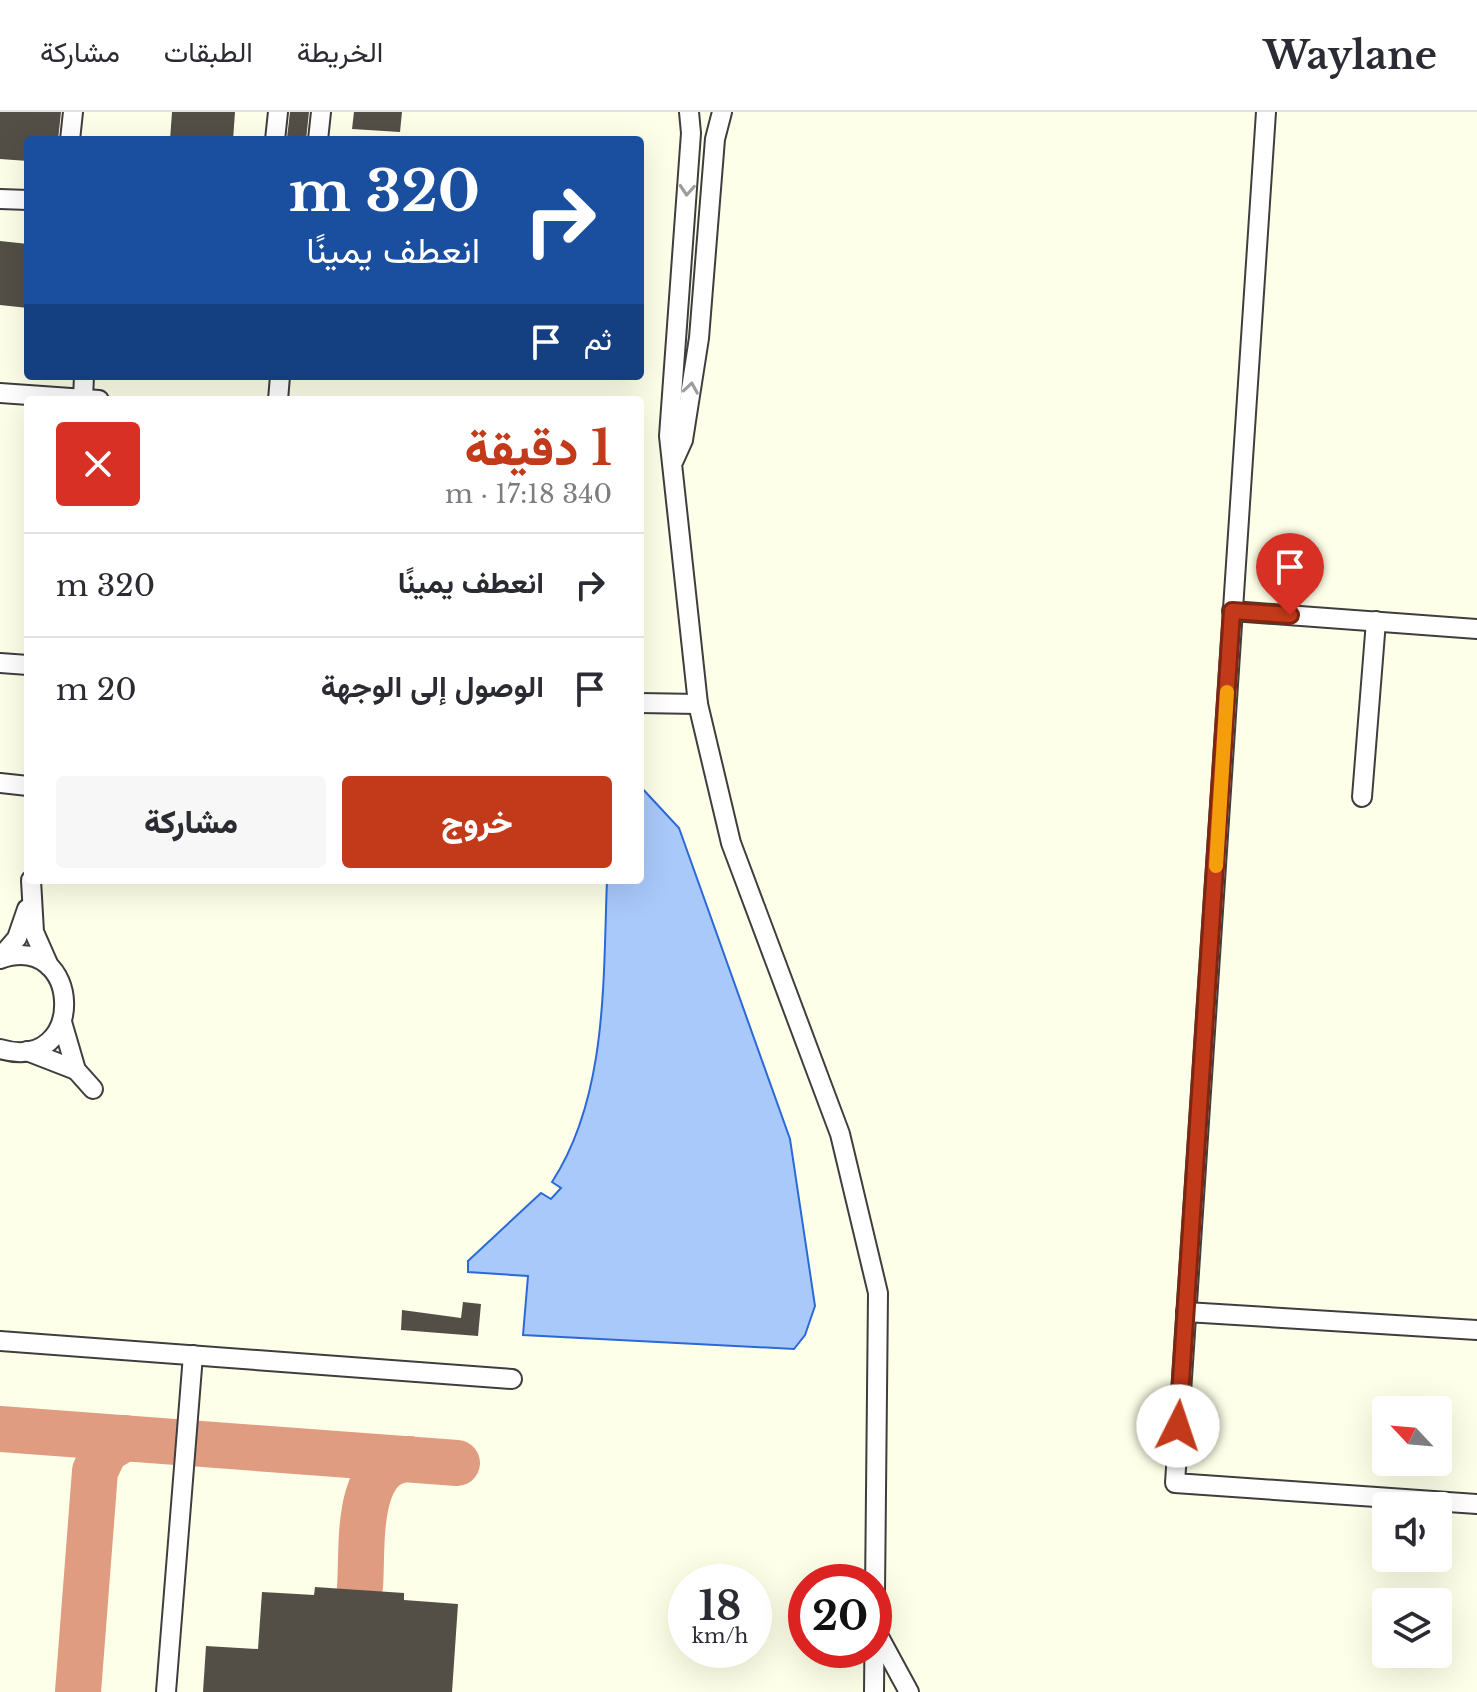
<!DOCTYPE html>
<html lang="ar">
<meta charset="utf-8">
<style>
body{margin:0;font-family:"Libre Baskerville",Vazirmatn,serif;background:#f7f7f7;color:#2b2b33;direction:rtl;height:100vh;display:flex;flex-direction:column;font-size:30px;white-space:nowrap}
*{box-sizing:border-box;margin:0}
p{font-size:26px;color:#7c7c81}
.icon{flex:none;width:44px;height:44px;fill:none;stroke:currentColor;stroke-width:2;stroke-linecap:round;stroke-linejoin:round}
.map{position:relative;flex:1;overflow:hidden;direction:ltr}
.drawer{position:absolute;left:24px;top:284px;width:620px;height:488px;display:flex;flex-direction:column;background:#fff;border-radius:8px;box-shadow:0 8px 32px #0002;direction:rtl}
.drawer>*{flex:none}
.hud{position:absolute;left:24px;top:24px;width:620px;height:244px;border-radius:8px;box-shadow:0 8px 32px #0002;direction:rtl;background:#1a4fa0;color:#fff;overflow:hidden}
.needle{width:52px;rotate:296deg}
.controls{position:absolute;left:1372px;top:1284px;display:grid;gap:16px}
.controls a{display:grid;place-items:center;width:80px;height:80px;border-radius:8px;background:#fff;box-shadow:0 8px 32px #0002;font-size:40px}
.speed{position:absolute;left:668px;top:1452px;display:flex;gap:16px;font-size:40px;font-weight:700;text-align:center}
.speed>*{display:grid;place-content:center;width:104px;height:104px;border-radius:50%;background:#fff;box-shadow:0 8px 32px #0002;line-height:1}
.speed small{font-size:20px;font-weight:400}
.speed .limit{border:12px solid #d22;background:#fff;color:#111}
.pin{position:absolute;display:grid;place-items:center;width:68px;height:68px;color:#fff;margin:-82px -34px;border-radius:50% 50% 50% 0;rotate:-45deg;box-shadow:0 0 8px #0007}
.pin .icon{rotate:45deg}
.me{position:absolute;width:88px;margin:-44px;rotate:4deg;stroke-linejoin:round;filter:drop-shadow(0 0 6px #0008)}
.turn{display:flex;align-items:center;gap:28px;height:168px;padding:0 32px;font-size:36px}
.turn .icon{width:104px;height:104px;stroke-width:2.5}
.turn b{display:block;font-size:56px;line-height:68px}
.then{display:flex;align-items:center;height:76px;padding:0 32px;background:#0003;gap:16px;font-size:30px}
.round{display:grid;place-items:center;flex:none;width:84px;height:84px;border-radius:8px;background:#f7f7f7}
.head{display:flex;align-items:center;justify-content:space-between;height:136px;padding:0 32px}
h1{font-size:48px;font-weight:800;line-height:60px;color:#c33a1a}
.action{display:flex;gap:16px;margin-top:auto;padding:16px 32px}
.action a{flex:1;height:92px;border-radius:8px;background:#c33a1a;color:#fff;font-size:32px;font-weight:800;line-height:92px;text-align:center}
.action a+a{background:#f7f7f7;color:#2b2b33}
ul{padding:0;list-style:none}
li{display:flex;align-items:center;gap:24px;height:104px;padding:0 32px;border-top:2px solid #e1e1e2}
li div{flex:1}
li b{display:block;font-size:30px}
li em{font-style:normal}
header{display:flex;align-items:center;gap:48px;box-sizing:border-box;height:112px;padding:0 40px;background:#fff;border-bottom:2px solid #e1e1e2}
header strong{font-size:38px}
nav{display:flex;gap:44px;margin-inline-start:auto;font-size:28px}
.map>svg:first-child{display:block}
.water{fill:#a9c9fb;stroke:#2b69d7;stroke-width:2}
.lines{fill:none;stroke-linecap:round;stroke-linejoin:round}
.taxiway{stroke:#e09c81;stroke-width:46}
.building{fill:#544f46}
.minor-casing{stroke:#3e3e3e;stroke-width:22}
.minor{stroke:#fff;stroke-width:18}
.oneway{stroke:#9d9d9d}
.route-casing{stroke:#7f2611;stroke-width:20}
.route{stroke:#c33a1a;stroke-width:14}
.slow{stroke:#f59e0b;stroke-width:14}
</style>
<header>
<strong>Waylane</strong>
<nav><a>الخريطة</a><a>الطبقات</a><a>مشاركة</a></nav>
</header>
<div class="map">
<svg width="1477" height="1580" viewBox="0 0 1477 1580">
<rect width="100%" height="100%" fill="#feffe8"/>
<path class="water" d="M 640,674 L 679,716 L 790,1027 L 815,1194 L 805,1223 L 794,1237 L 523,1223 L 528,1164 L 468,1160 L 468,1149 L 541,1081 L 551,1087 L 561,1076 L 552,1070 C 608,984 603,867 607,768 L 640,768 Z"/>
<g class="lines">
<g class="taxiway">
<polyline points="0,1317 457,1351"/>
<path d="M 360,1475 C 363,1435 354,1349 409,1347"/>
<polyline points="78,1580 95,1359 105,1338 125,1326"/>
</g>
</g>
<g class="building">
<polygon points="0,0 61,0 58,28 28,28 28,49 0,47"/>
<polygon points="172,0 235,0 233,28 170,28"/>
<polygon points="290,0 309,0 306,28 287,26"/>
<polygon points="354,0 402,0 400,20 352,17"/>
<polygon points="0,129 28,132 28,196 0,193"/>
<polygon points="463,1190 481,1192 478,1224 401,1218 402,1198 461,1206"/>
<polygon points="315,1475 404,1481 404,1488 458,1492 452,1580 203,1580 206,1534 258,1537 262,1480 314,1483"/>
</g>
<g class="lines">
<g class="minor-casing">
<g id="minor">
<polyline points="689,0 691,21 669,324 698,592 731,731 840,1022 878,1181 874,1580"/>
<polyline points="1266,0 1175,1371 1477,1392"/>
<polyline points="70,28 73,0"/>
<polyline points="275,28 278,0"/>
<polyline points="318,28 321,0"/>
<polyline points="0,87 28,88"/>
<polyline points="0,281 99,288"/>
<polyline points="83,287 84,264"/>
<polyline points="278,288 280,264"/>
<polyline points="674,348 683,328 699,226 715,27 722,0"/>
<polyline points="1232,499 1477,517"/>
<polyline points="0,551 28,553"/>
<polyline points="640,591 698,592"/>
<polyline points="0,671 28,674"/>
<polyline points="1362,685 1376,509"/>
<polyline points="31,768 34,820 49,854"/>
<polyline points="0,846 17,826 27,797"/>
<path d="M 0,847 C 83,818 88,963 0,937"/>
<polyline points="62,910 76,958 93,977"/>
<polyline points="27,939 76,958"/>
<polyline points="1186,1200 1477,1218"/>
<polyline points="0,1229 512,1267"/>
<polyline points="878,1523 909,1580"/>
<polyline points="166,1580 193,1243"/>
</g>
</g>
<use href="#minor" class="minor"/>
</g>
<defs><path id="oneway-chevron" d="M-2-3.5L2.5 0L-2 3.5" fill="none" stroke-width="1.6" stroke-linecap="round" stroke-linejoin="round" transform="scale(2)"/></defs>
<g class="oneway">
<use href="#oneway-chevron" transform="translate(687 78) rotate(94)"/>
<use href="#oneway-chevron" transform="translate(691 276) rotate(-81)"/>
</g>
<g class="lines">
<g class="route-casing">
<polyline id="route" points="1178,1314 1232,499 1290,503"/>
</g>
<use href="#route" class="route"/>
<polyline class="slow" points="1216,754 1227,580"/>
</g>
</svg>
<div class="controls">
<a><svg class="needle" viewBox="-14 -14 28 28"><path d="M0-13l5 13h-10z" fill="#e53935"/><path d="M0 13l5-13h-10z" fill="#7c7c81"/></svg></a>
<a><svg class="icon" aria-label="sound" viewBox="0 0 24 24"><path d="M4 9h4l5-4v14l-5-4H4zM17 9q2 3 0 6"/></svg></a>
<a><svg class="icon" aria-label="layers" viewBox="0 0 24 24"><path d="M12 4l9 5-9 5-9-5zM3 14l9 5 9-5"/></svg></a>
</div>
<div class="speed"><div>18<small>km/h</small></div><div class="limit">20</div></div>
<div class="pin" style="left:1290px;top:503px;background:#d93025"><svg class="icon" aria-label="arrive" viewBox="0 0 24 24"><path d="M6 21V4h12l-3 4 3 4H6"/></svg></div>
<svg class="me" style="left:1178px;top:1314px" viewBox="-20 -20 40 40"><circle r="19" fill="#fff"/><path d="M0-13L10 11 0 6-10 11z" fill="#c33a1a"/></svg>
<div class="hud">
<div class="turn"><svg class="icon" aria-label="right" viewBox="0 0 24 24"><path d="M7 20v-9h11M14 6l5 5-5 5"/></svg><div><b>320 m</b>انعطف يمينًا</div></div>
<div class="then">ثم<svg class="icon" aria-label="arrive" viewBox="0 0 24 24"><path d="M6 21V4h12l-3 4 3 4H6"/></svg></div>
</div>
<section class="drawer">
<div class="head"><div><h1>1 دقيقة</h1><p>340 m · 17:18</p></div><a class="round" style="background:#d93025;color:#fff"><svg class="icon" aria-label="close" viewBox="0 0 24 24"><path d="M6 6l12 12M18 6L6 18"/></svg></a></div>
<ul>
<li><svg class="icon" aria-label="right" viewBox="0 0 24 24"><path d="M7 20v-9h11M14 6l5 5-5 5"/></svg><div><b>انعطف يمينًا</b></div><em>320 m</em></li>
<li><svg class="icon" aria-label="arrive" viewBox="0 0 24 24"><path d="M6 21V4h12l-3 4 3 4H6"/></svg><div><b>الوصول إلى الوجهة</b></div><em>20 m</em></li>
</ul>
<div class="action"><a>خروج</a><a>مشاركة</a></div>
</section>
</div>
